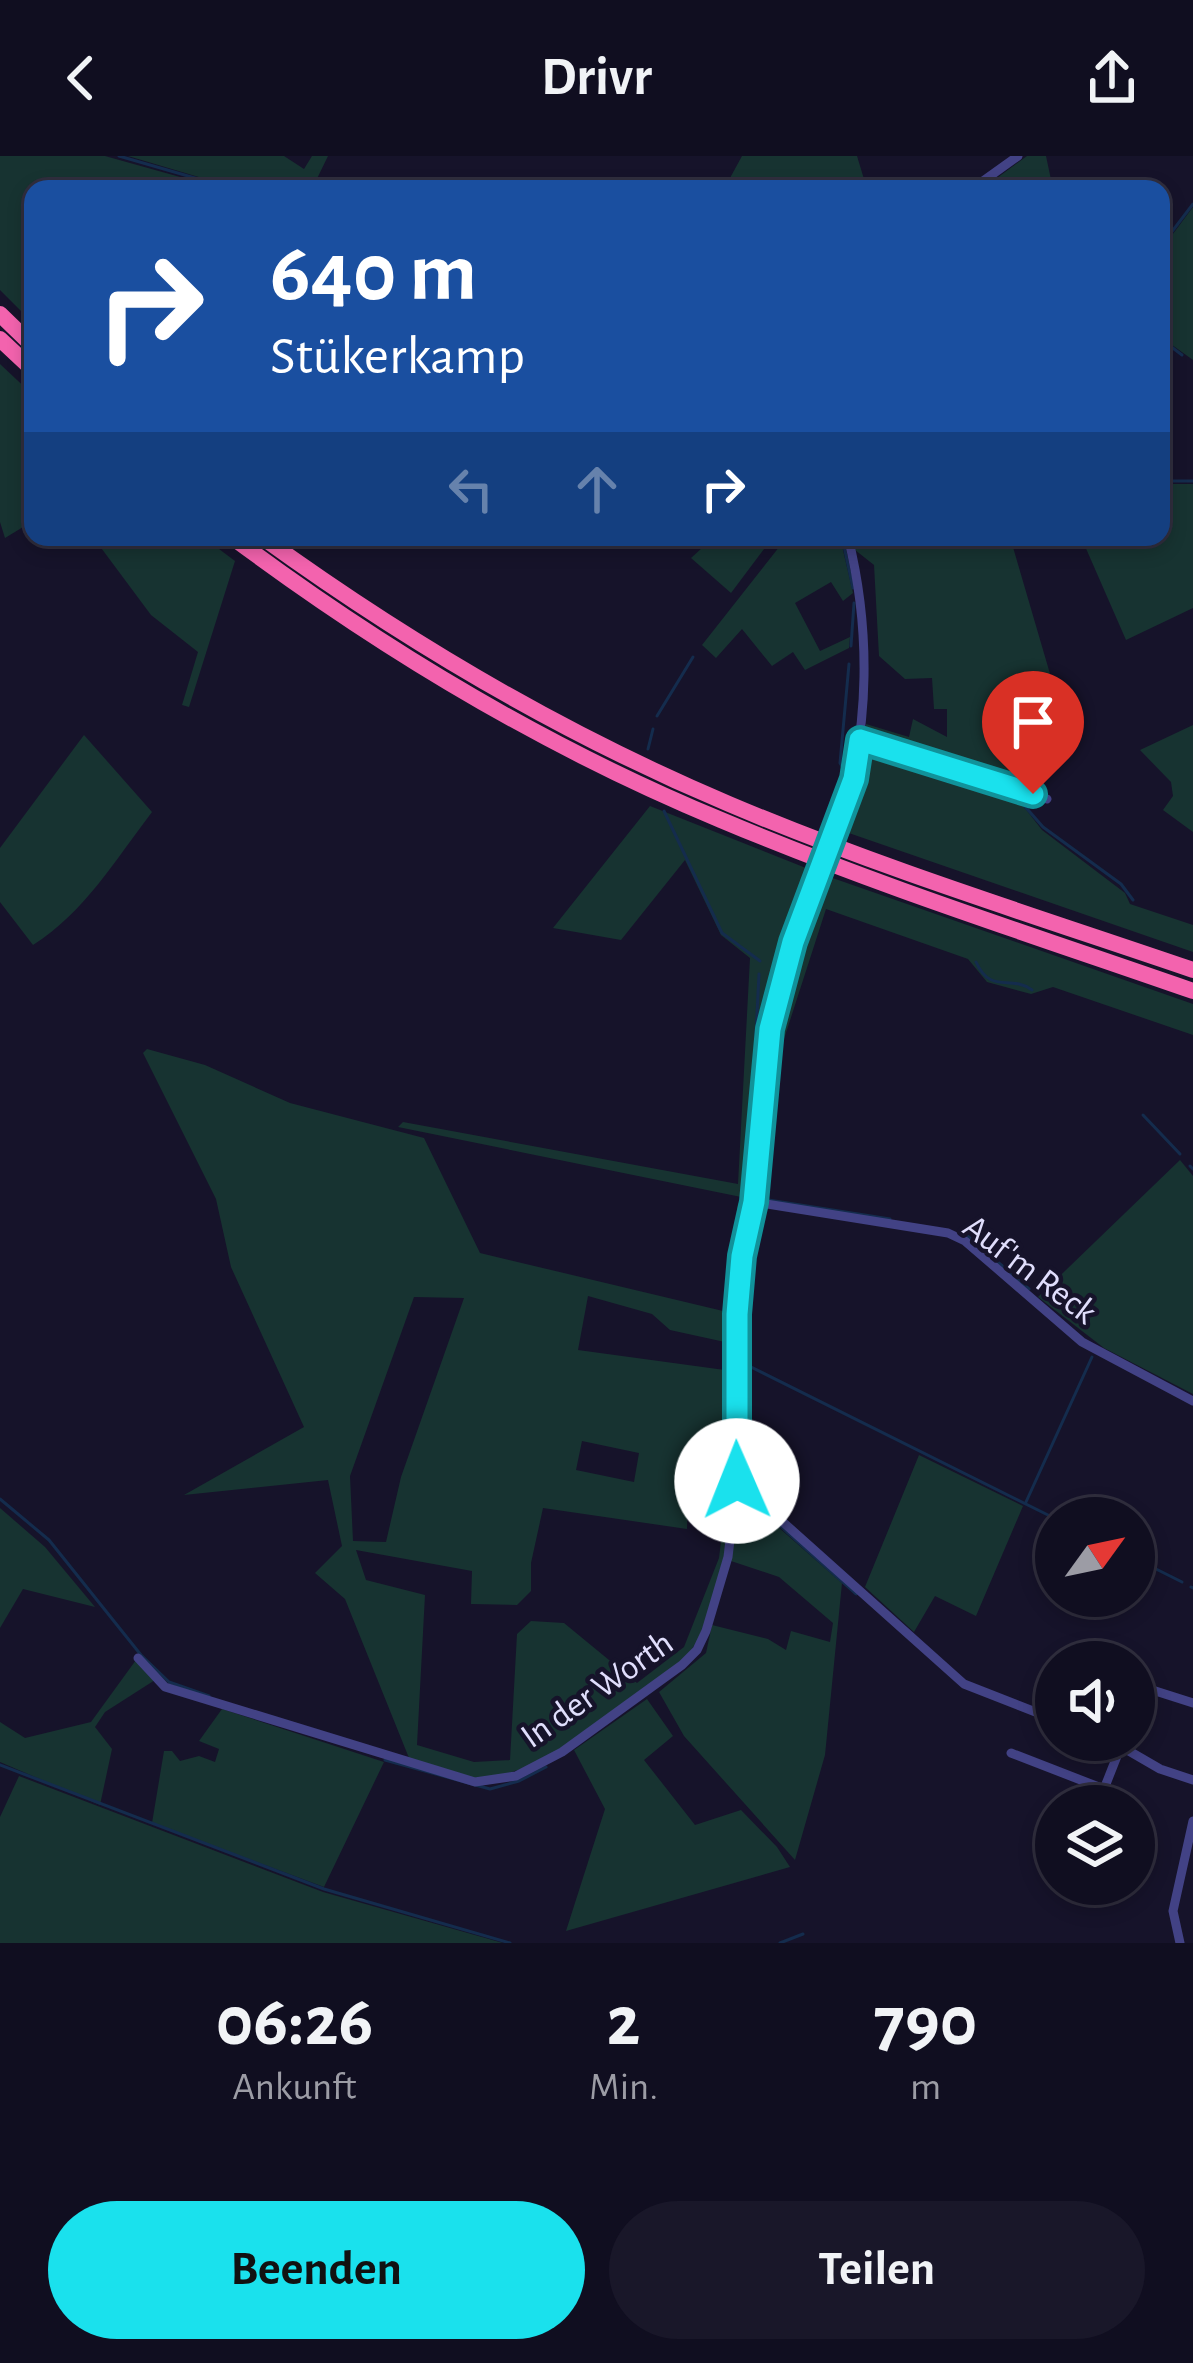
<!DOCTYPE html>
<html lang="de">
<meta charset="utf-8">
<style>
body{margin:0;font-family:"Alegreya Sans",sans-serif;background:#191729;color:#f1f3f6;height:100vh;display:flex;flex-direction:column;font-size:45px;white-space:nowrap}
*{box-sizing:border-box;margin:0}
p{font-size:39px;color:#9c9ca5}
.icon{flex:none;width:66px;height:66px;fill:none;stroke:currentColor;stroke-width:2;stroke-linecap:round;stroke-linejoin:round}
.map{position:relative;height:1787px;overflow:hidden}
.panel{display:flex;flex-direction:column;background:#100e20;flex:1}
.panel>*{flex:none}
.hud{position:absolute;left:24px;top:24px;width:1146px;height:366px;border-radius:24px;box-shadow:0 6px 18px #0003,0 0 0 3px #302e3e;background:#1a4fa0;color:#fff;overflow:hidden}
.needle{width:78px;rotate:57deg}
.tools{position:absolute;left:1035px;top:1341px;display:grid;gap:24px}
.tools a{display:grid;place-items:center;width:120px;height:120px;border-radius:50%;background:#100e20;box-shadow:0 6px 18px #0003,0 0 0 3px #302e3e;font-size:60px}
.pin{position:absolute;display:grid;place-items:center;width:102px;height:102px;color:#fff;margin:-123px -51px;border-radius:50% 50% 50% 0;rotate:-45deg;box-shadow:0 0 12px #0007}
.pin .icon{rotate:45deg}
.me{position:absolute;width:132px;margin:-66px;rotate:359deg;stroke-linejoin:round;filter:drop-shadow(0 0 9px #0008)}
.turn{display:flex;align-items:center;gap:42px;height:252px;padding:0 48px;font-size:54px}
.turn .icon{width:156px;height:156px;stroke-width:2.5}
.turn b{display:block;font-size:84px;line-height:102px}
.lanes{display:flex;align-items:center;height:114px;padding:0 48px;background:#0003;justify-content:center;gap:60px;direction:ltr}
.lanes .off{opacity:.35}
.eta{display:flex;justify-content:space-evenly;align-items:center;height:204px;text-align:center}
.eta b{font-size:72px;font-weight:600;line-height:84px}
.primary-button{display:flex;gap:24px;margin-top:auto;padding:24px 48px}
.primary-button a{flex:1;height:138px;border-radius:72px;background:#1ae1ed;color:#111;font-size:48px;font-weight:600;line-height:138px;text-align:center}
.primary-button a+a{background:#191729;color:#f1f3f6}
header{display:flex;justify-content:space-between;align-items:center;height:156px;padding:0 48px;background:#100e20;font-size:54px;font-weight:600}
.map>svg:first-child{display:block}
.green{fill:#173331;fill-rule:evenodd}
.lines{fill:none;stroke-linecap:round;stroke-linejoin:round}
.stream{stroke:#142c4d;stroke-width:3}
.minor{stroke:#424285;stroke-width:9}
.motorway{stroke:#f363ae;stroke-width:16}
.minor-bridge{stroke:#424285;stroke-width:9}
.route-casing{stroke:#11929a;stroke-width:30}
.route{stroke:#1ae1ed;stroke-width:21}
.labels{text-anchor:middle;stroke-width:9;stroke-linejoin:round;paint-order:stroke}
.street-label{font-size:36px;fill:#e0defc;stroke:#16132a}
</style>
<header><svg class="icon" aria-label="back" viewBox="0 0 24 24"><path d="M15 5l-7 7 7 7"/></svg>Drivr<svg class="icon" aria-label="share" viewBox="0 0 24 24"><path d="M12 15V3M7 8l5-5 5 5M5 13v7h14v-7"/></svg></header>
<div class="map">
<svg width="1193" height="1787" viewBox="0 0 1193 1787">
<rect width="100%" height="100%" fill="#16132a"/>
<g class="green">
<polygon points="0,0 105,0 223,33 33,33 33,167 0,134"/>
<polygon points="128,0 284,0 304,13 312,0 328,0 312,33 239,33"/>
<polygon points="742,0 857,0 867,33 724,33"/>
<polygon points="1027,0 1046,0 1053,33 982,33"/>
<polygon points="1193,51 1193,204 1161,181 1161,94"/>
<polygon points="0,208 33,239 33,365 5,382 0,366"/>
<polygon points="1161,328 1193,328 1193,452 1126,484 1081,381 1161,381"/>
<polygon points="93,381 203,381 235,405 189,551 182,549 198,496 151,459"/>
<polygon points="714,381 761,381 767,389 731,437 691,402"/>
<polygon points="787,381 840,381 853,437 843,445 831,426 795,447 820,495 850,481 849,492 805,514 793,496 772,510 742,473 716,502 702,489"/>
<polygon points="852,381 1010,381 1072,593 1038,621 1021,647 1042,674 1125,737 1130,748 1193,769 1193,796 843,675 865,602 866,568 909,581 913,563 947,581 947,553 934,553 932,522 905,523 879,500 874,409 855,394"/>
<polygon points="1193,569 1193,676 1163,654 1173,640 1171,626 1140,594"/>
<path d="M 84,579 L 152,656 C 116,703 84,757 33,789 L 0,746 L 0,692 Z"/>
<polygon points="650,650 811,714 773,831 751,1043 398,971 403,966 738,1028 750,802 721,779 685,704 621,784 553,772"/>
<polygon points="824,719 1193,848 1193,879 1053,831 1031,838 987,826 968,803 826,753 774,914 770,914 781,833"/>
<path d="M 147,893 L 205,909 L 290,947 L 424,982 L 480,1097 L 723,1155 L 738,1047 L 750,1049 L 734,1188 L 670,1174 L 652,1158 L 588,1140 L 578,1194 L 732,1215 C 733,1299 741,1444 680,1508 C 626,1547 549,1618 481,1622 C 459,1623 430,1609 409,1602 L 345,1443 L 315,1417 L 342,1390 L 328,1324 L 184,1339 L 304,1271 L 231,1111 L 216,1043 L 143,897 ZM 414,1141 L 464,1142 L 401,1321 L 386,1386 L 353,1385 L 350,1320 ZM 582,1285 L 639,1297 L 634,1326 L 576,1314 ZM 729,1321 L 719,1402 L 684,1491 L 637,1527 L 564,1467 L 531,1465 L 517,1478 L 510,1604 L 474,1606 L 417,1589 L 425,1439 L 366,1424 L 356,1394 L 472,1415 L 471,1448 L 517,1449 L 531,1435 L 531,1407 L 543,1352 L 687,1373 L 688,1327 Z"/>
<polygon points="1180,1004 1193,1020 1193,1238 1104,1192 1038,1141"/>
<polygon points="919,1299 1023,1350 976,1460 935,1440 914,1476 865,1431"/>
<polygon points="745,1342 842,1427 825,1599 795,1704 684,1580 659,1536 706,1497 712,1469 768,1483 786,1494 791,1475 830,1486 833,1467 779,1421 731,1405 739,1347"/>
<polygon points="0,1352 45,1391 95,1451 23,1433 0,1472"/>
<polygon points="136,1504 155,1524 105,1556 95,1571 112,1593 100,1649 0,1606 0,1566 25,1582 91,1566"/>
<polygon points="647,1543 673,1580 644,1604 695,1669 741,1654 777,1691 790,1711 566,1775 605,1653 574,1594"/>
<polygon points="222,1553 384,1606 324,1731 152,1667 164,1595 172,1595 180,1605 199,1600 215,1606 219,1593 199,1585"/>
<polygon points="19,1620 323,1736 503,1787 0,1787 0,1661"/>
</g>
<g class="lines">
<g class="stream">
<polyline points="119,0 233,33"/>
<polyline points="1161,90 1193,48"/>
<polyline points="1161,183 1182,199"/>
<polyline points="1161,325 1193,325"/>
<polyline points="842,381 853,432"/>
<polyline points="851,490 854,447"/>
<polyline points="657,560 693,501"/>
<polyline points="648,593 653,573"/>
<polyline points="843,612 840,607 849,508"/>
<polyline points="864,616 871,599 1015,639 1043,671 1121,728 1133,744"/>
<polyline points="664,655 722,777 760,805"/>
<path d="M 976,806 C 991,839 1010,818 1032,834"/>
<polyline points="1143,959 1180,998"/>
<polyline points="1190,1010 1193,1013"/>
<polyline points="748,1038 759,818"/>
<polyline points="762,1043 890,1063"/>
<polyline points="962,1075 1029,1133"/>
<polyline points="741,1184 743,1136"/>
<polyline points="729,1185 736,1098 746,1052"/>
<polyline points="741,1206 1056,1363"/>
<polyline points="0,1343 49,1384 141,1499 169,1526 209,1540"/>
<polyline points="1026,1346 1092,1201"/>
<polyline points="738,1347 740,1343 750,1343 856,1438"/>
<polyline points="1134,1402 1182,1426"/>
<polyline points="1191,1431 1193,1432"/>
<polyline points="385,1604 490,1633 519,1625 546,1611"/>
<polyline points="0,1609 324,1733 510,1787"/>
<polyline points="780,1787 803,1778"/>
</g>
<g class="minor">
<polyline points="972,33 1018,0"/>
<polyline points="860,584 1047,643"/>
<path d="M 841,659 C 871,572 870,470 848,381"/>
<polyline points="754,1046 948,1077 965,1085 1082,1186 1193,1245"/>
<polyline points="737,1325 964,1528 1056,1564"/>
<polyline points="138,1502 165,1531 475,1626 516,1620 562,1596 682,1509 697,1494 706,1475 728,1401 737,1325 737,1158 742,1099 754,1046 770,873 778,832 812,733"/>
<polyline points="1146,1532 1193,1547"/>
<polyline points="1110,1584 1160,1613 1193,1624"/>
<polyline points="1011,1597 1104,1633 1121,1590"/>
<polyline points="1180,1787 1173,1755 1193,1665"/>
</g>
<g class="motorway">
<polyline points="0,158 33,190"/>
<polyline points="0,183 33,214"/>
<path d="M 232,381 C 382,493 547,592 721,664 C 875,729 1035,780 1193,835"/>
<path d="M 262,381 C 407,486 563,578 729,648 C 880,712 1038,761 1193,814"/>
</g>
<polyline class="minor-bridge" points="812,733 841,659"/>
</g>
<g class="lines">
<g class="route-casing">
<polyline id="route" points="737,1325 737,1158 742,1100 754,1046 770,873 793,786 854,623 860,584 1033,638"/>
</g>
<use href="#route" class="route"/>
</g>
<g class="labels">
<g class="street-label">
<text transform="translate(1031 1112) rotate(37)" y="13">Auf'm Reck</text>
<text transform="translate(596 1532) rotate(-35)" y="13">In der Worth</text>
</g>
</g>
</svg>
<div class="tools">
<a><svg class="needle" viewBox="-14 -14 28 28"><path d="M0-13l5 13h-10z" fill="#e53935"/><path d="M0 13l5-13h-10z" fill="#9c9ca5"/></svg></a>
<a><svg class="icon" aria-label="sound" viewBox="0 0 24 24"><path d="M4 9h4l5-4v14l-5-4H4zM17 9q2 3 0 6"/></svg></a>
<a><svg class="icon" aria-label="layers" viewBox="0 0 24 24"><path d="M12 4l9 5-9 5-9-5zM3 14l9 5 9-5"/></svg></a>
</div>
<div class="pin" style="left:1033px;top:638px;background:#d93025"><svg class="icon" aria-label="arrive" viewBox="0 0 24 24"><path d="M6 21V4h12l-3 4 3 4H6"/></svg></div>
<svg class="me" style="left:737px;top:1325px" viewBox="-20 -20 40 40"><circle r="19" fill="#fff"/><path d="M0-13L10 11 0 6-10 11z" fill="#1ae1ed"/></svg>
<div class="hud">
<div class="turn"><svg class="icon" aria-label="right" viewBox="0 0 24 24"><path d="M7 20v-9h11M14 6l5 5-5 5"/></svg><div><b>640 m</b>Stükerkamp</div></div>
<div class="lanes"><svg class="icon off" aria-label="left" viewBox="0 0 24 24"><path d="M17 20v-9H6M10 6l-5 5 5 5"/></svg><svg class="icon off" aria-label="ahead" viewBox="0 0 24 24"><path d="M12 20V5M6 11l6-6 6 6"/></svg><svg class="icon" aria-label="right" viewBox="0 0 24 24"><path d="M7 20v-9h11M14 6l5 5-5 5"/></svg></div>
</div>
</div>
<section class="panel">
<div class="eta">
<div><b>06:26</b><p>Ankunft</p></div>
<div><b>2</b><p>Min.</p></div>
<div><b>790</b><p>m</p></div>
</div>
<div class="primary-button"><a>Beenden</a><a>Teilen</a></div>
</section>
